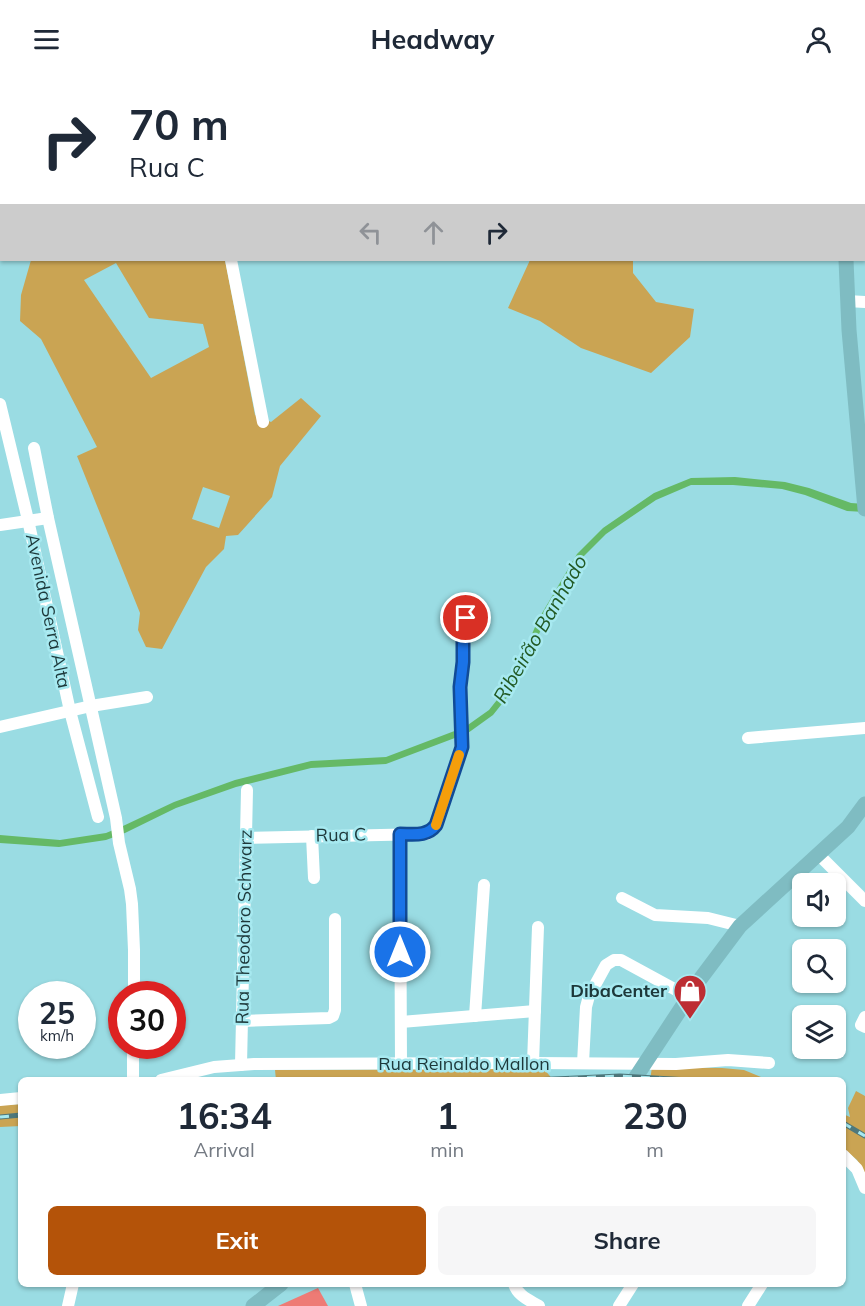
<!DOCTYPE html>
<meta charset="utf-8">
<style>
body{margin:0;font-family:Mulish,sans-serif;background:#f6f6f7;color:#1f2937;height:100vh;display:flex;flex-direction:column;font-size:22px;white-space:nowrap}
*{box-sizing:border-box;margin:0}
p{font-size:20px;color:#747a83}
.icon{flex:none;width:33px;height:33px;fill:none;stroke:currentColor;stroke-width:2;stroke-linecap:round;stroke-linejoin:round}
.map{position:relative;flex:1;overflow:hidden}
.details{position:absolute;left:18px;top:999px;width:828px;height:210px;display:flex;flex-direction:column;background:#fff;border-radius:9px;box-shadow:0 2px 4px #0004}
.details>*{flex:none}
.banner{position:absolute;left:0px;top:0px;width:866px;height:183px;box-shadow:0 2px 4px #0004;background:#fff;color:#1f2937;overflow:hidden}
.buttons{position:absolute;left:792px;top:795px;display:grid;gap:12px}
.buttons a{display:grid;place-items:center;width:54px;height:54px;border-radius:9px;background:#fff;box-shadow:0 2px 4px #0004;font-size:30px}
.speed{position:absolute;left:18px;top:903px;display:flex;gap:12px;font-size:30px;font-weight:700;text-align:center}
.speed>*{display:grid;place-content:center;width:78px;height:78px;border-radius:50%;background:#fff;box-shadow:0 2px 4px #0004;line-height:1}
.speed small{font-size:15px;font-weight:400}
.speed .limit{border:9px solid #d22;background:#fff;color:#111}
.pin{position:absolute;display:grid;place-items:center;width:51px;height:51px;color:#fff;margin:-26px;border:3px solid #fff;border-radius:50%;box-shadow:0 2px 6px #0007}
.me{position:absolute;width:66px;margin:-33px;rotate:0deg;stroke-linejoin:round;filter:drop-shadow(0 0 4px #0008)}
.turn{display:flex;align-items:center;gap:21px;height:126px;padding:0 30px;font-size:27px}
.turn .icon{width:78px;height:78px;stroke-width:2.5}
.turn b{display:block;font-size:42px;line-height:51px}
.lanes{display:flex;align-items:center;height:57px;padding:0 30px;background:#0003;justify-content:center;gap:30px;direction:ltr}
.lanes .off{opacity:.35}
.eta{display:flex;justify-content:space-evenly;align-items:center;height:102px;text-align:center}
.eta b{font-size:36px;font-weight:700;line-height:42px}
.button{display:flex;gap:12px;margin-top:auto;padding:12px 30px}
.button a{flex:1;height:69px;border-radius:9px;background:#b45309;color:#fff;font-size:24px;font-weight:700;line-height:69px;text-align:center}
.button a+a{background:#f6f6f7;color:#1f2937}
header{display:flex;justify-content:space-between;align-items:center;height:78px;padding:0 30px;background:#fff;font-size:27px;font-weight:700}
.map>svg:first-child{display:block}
.green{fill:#caa453;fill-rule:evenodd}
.water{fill:#65b966}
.building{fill:#ee7b75}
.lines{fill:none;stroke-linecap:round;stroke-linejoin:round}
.minor{stroke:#fff;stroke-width:12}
.major{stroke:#7fbcc2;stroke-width:15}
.rail-casing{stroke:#4e787c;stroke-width:5}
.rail{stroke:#a7e9f0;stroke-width:3;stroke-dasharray:9;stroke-linecap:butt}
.route-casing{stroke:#114b97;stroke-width:15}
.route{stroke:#1a73e8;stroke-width:10}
.slow{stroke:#f59e0b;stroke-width:10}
.labels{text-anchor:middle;stroke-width:5;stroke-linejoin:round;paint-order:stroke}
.street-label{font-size:18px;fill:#1d383a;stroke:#a7e9f0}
.poi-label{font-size:18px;font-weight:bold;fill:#1d383a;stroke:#a7e9f0;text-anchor:end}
.water-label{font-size:20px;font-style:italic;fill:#225a24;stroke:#a7e9f0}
</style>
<header><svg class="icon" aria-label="menu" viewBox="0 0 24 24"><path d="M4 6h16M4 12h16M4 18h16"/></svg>Headway<svg class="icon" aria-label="person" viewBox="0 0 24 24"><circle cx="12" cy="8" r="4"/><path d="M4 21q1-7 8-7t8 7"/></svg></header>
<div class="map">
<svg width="865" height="1228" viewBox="0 0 865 1228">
<rect width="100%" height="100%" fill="#9adce3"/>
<g class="green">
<polygon points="331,0 609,0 602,2 331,2"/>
<path d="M 31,182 L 225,182 L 255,337 L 271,344 L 301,320 L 321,338 L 280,388 L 272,419 L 238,457 L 226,458 L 224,471 L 206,489 L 162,571 L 146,569 L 138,552 L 140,535 L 77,378 L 97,369 L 41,261 L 20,243 L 21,217 ZM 116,185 L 149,240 L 203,246 L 209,269 L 151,300 L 84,202 ZM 203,409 L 230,418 L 219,450 L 192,441 Z"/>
<polygon points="530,182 633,182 633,195 656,224 694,231 690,259 651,295 581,270 540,243 508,230"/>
<polygon points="652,989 722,990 744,992 768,1002 650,1002"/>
<polygon points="534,991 545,992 553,1002 276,1002 275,992"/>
<polygon points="856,1013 865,1018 865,1096 857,1082 843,1070 843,1036 850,1039 848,1030"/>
<polygon points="21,1026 21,1048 0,1049 0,1027"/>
</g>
<polygon class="water" points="735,399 785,404 809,410 851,425 865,426 865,434 847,433 805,417 782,411 733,407 691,407 656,422 606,456 582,480 544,545 525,587 509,617 493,637 468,655 386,686 311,690 236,709 176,730 125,755 106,762 59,769 0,765 0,757 60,762 106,755 123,748 174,724 235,702 311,683 386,679 465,649 489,632 504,613 520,584 538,542 577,476 603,450 654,415 691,400"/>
<polygon class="building" points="318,1210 328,1228 278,1228"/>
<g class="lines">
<g class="minor">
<polyline points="195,0 196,2"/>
<polyline points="296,0 296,2"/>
<polyline points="102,2 116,0"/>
<polyline points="602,2 609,0"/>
<polyline points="827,2 828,0"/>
<polyline points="231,182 263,344"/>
<polyline points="847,223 865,224"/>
<polyline points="0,326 28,442 70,633 98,739"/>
<polyline points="34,370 48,440 116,740 119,765 130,811 132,826 134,872 134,916"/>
<polyline points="0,447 48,440"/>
<polyline points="0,649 91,628 147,619"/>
<polyline points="748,660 865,650"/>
<polyline points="400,756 401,986"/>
<polyline points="312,758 314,800"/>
<polyline points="246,760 427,756 432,752 436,747 462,669 460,609 464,577 463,554 466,540"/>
<polyline points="819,777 865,823"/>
<polyline points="622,820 655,837 708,840 740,848"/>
<polyline points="475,938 484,807"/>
<polyline points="865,939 861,947 865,949"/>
<polyline points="242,943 329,940 333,938 335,932 335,841"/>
<polyline points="401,944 535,933"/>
<polyline points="533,985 538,849"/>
<polyline points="583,985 586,929 589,918 606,887 614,882 621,882 689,919"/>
<polyline points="241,987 247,712"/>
<polyline points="133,1002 133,968"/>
<polyline points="161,1002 214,989 254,986 533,985 676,986 728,982 769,985"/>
<polyline points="0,1022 21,1020"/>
<polyline points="843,1077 857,1091 865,1110"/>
<polyline points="355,1206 361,1228"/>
<path d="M 514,1206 C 518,1218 529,1222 539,1228"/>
<polyline points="68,1228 73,1206"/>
<polyline points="619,1228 633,1206"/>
<polyline points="748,1228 762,1206"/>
</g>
<g class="major">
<polyline points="793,0 794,2"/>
<polyline points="846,182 849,252 865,431"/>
<polyline points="634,1002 701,900 740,848 848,749 865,726"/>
<polyline points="253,1228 281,1206"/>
</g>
<g class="rail-casing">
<g id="rail">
<polyline points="533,1002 620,998 689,1002"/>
<polyline points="0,1039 21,1037"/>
<polyline points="843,1045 865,1058"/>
</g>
</g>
<use href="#rail" class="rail"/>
</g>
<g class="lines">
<g class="route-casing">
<path id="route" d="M 400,874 L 400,756 C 413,756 427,759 436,747 L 462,669 L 460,609 L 463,584 L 463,554 L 466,540"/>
</g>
<use href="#route" class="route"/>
<polyline class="slow" points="436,747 459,677"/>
</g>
<defs>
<g id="shop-pin" transform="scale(1.725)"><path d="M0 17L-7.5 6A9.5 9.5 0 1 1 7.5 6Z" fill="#bd2d33" stroke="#a7e9f0"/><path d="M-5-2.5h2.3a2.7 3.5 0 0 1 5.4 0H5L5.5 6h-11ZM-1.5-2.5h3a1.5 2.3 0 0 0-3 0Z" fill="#fff"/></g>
</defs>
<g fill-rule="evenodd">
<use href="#shop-pin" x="690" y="913"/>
</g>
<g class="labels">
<g class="street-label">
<text transform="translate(48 533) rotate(78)" y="6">Avenida Serra Alta</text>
<text transform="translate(341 757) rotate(-1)" y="6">Rua C</text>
<text transform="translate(244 849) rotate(-89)" y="6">Rua Theodoro Schwarz</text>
<text x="464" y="992">Rua Reinaldo Mallon</text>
</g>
<g class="poi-label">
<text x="667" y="919">DibaCenter</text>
</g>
<g class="water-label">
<text transform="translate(540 551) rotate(-60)" y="7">Ribeirão Banhado</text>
</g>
</g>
</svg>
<div class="buttons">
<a><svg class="icon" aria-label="sound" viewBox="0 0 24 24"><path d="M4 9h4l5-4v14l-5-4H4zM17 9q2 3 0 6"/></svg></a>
<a><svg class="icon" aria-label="search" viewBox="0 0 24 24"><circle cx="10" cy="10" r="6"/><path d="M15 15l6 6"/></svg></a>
<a><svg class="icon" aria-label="layers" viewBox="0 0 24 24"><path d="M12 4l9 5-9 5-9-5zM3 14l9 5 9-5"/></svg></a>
</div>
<div class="speed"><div>25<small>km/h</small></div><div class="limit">30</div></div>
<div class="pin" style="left:466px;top:540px;background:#d93025"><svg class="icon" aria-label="arrive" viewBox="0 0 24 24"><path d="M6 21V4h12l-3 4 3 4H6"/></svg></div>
<svg class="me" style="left:400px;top:874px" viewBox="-20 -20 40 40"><circle r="17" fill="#1a73e8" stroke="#fff" stroke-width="3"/><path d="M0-11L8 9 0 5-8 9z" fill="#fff"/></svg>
<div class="banner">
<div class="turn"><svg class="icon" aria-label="right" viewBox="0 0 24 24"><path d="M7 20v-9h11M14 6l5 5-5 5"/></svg><div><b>70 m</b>Rua C</div></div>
<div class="lanes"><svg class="icon off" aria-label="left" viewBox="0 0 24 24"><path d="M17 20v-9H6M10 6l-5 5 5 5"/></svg><svg class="icon off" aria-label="ahead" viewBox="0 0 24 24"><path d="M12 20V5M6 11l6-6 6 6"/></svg><svg class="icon" aria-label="right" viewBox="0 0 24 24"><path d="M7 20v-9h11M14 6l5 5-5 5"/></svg></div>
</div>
<section class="details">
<div class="eta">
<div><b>16:34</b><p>Arrival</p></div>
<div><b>1</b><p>min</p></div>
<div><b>230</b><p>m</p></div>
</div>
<div class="button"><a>Exit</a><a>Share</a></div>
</section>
</div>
